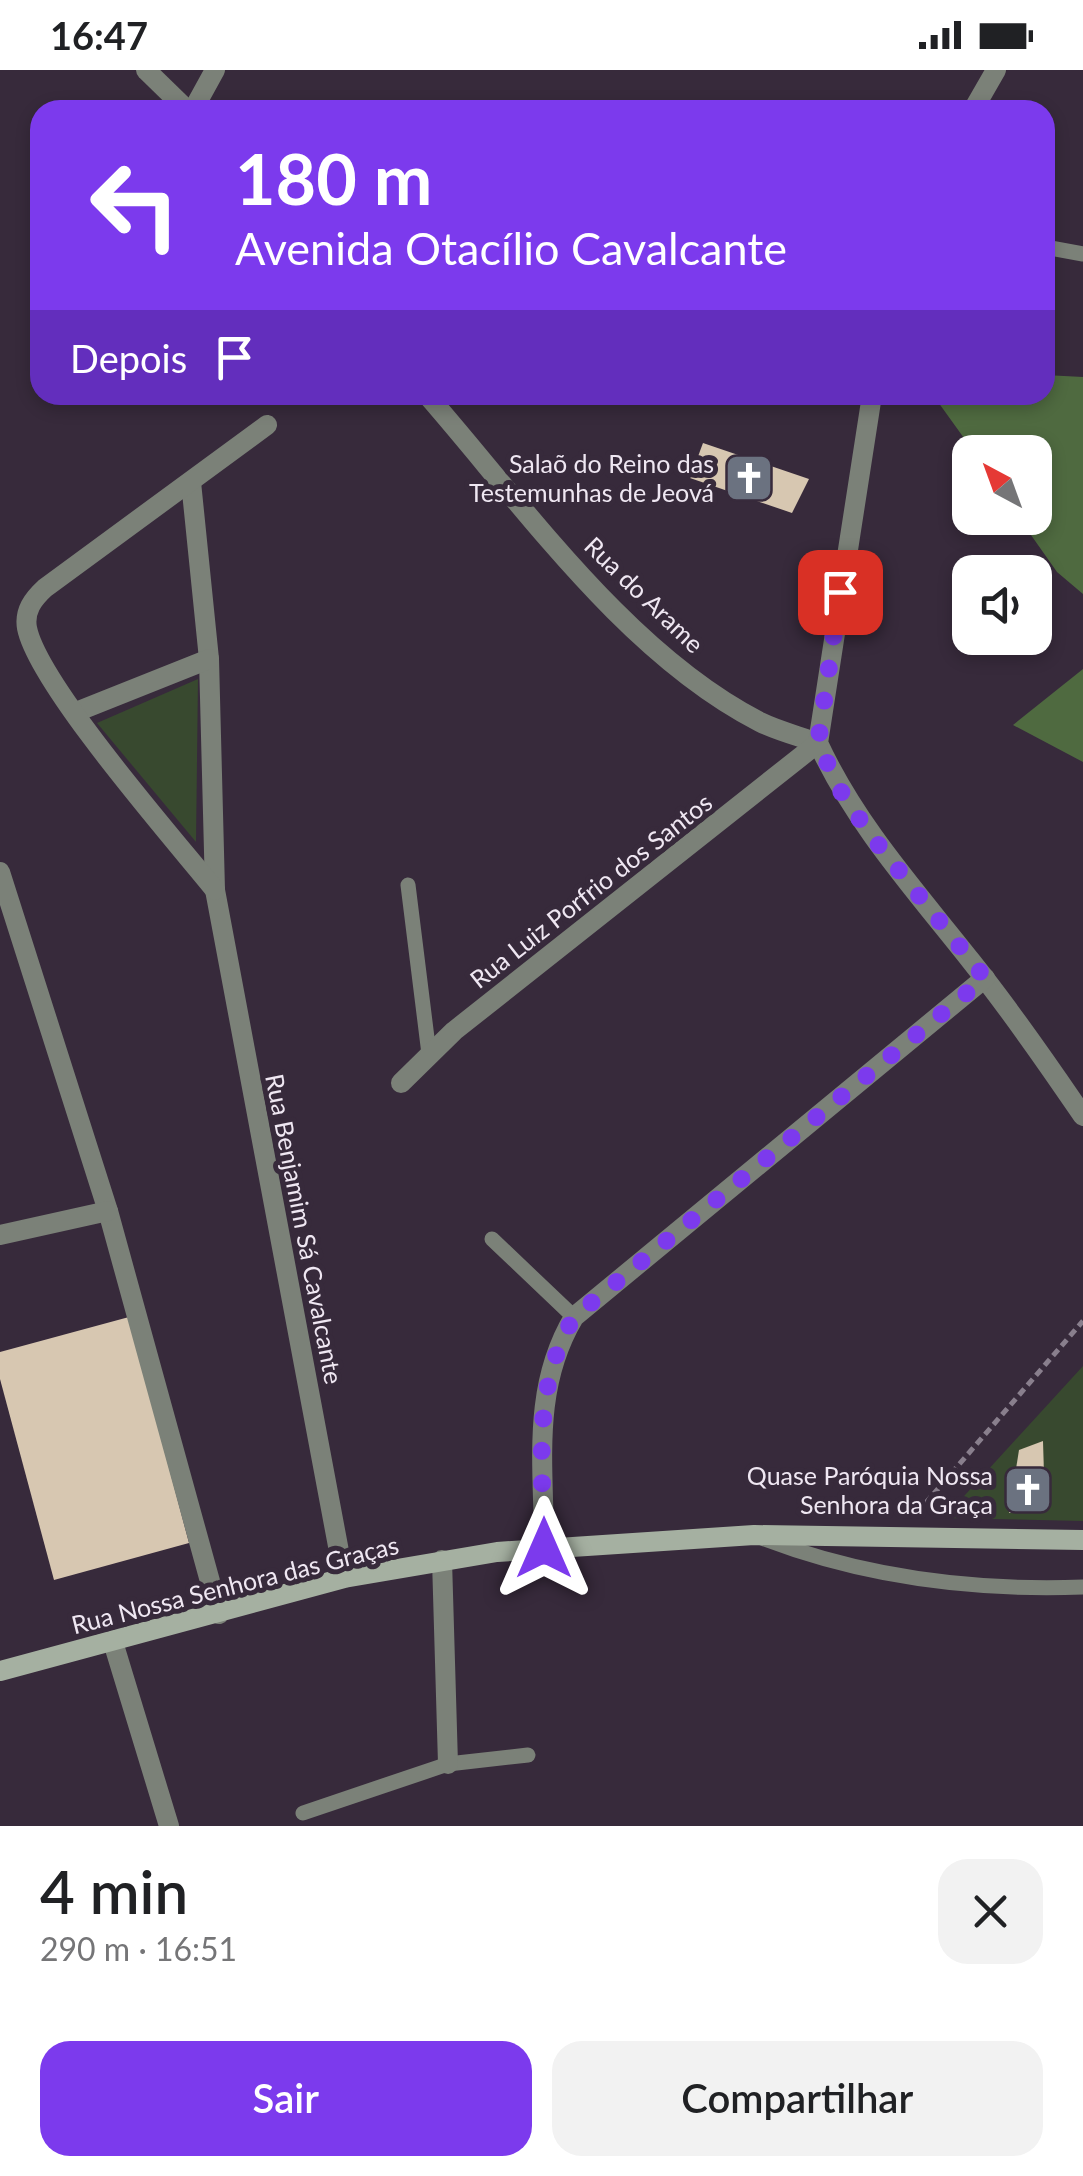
<!DOCTYPE html>
<html lang="pt">
<meta charset="utf-8">
<style>
body{margin:0;font-family:Lato,sans-serif;background:#f2f2f2;color:#202124;height:100vh;display:flex;flex-direction:column;font-size:38px;white-space:nowrap}
*{box-sizing:border-box;margin:0}
p{font-size:32px;color:#757577}
.icon{flex:none;width:55px;height:55px;fill:none;stroke:currentColor;stroke-width:2;stroke-linecap:round;stroke-linejoin:round}
.map{position:relative;height:1756px;overflow:hidden}
.sheet{display:flex;flex-direction:column;background:#fff;flex:1}
.sheet>*{flex:none}
.top-card{position:absolute;left:30px;top:30px;width:1025px;height:305px;border-radius:30px;box-shadow:0 5px 15px #0003;background:#7c3aed;color:#fff;overflow:hidden}
.needle{width:65px;rotate:319deg}
.fabs{position:absolute;left:952px;top:365px;display:grid;gap:20px}
.fabs a{display:grid;place-items:center;width:100px;height:100px;border-radius:20px;background:#fff;box-shadow:0 5px 15px #0003;font-size:50px}
.pin{position:absolute;display:grid;place-items:center;width:85px;height:85px;color:#fff;margin:-42px;border-radius:20px;box-shadow:0 5px 15px #0006}
.me{position:absolute;width:110px;margin:-55px;rotate:0deg;stroke-linejoin:round;filter:drop-shadow(0 0 8px #0008)}
.turn{display:flex;align-items:center;gap:35px;height:210px;padding:0 40px;font-size:45px}
.turn .icon{width:130px;height:130px;stroke-width:2.5}
.turn b{display:block;font-size:70px;line-height:85px}
.then{display:flex;align-items:center;height:95px;padding:0 40px;background:#0003;gap:20px;font-size:38px}
.round{display:grid;place-items:center;flex:none;width:105px;height:105px;border-radius:30px;background:#f2f2f2}
.head{display:flex;align-items:center;justify-content:space-between;height:170px;padding:0 40px}
h1{font-size:60px;font-weight:600;line-height:75px}
.button{display:flex;gap:20px;margin-top:auto;padding:20px 40px}
.button a{flex:1;height:115px;border-radius:30px;background:#7c3aed;color:#fff;font-size:40px;font-weight:600;line-height:115px;text-align:center}
.button a+a{background:#f2f2f2;color:#202124}
.status{display:flex;justify-content:space-between;align-items:center;height:70px;padding:0 50px;background:#fff;direction:ltr}
.status svg{height:28px;fill:currentColor}
.map>svg:first-child{display:block}
.green{fill:#38492f}
.forest{fill:#4f6a40}
.building{fill:#d7c7b1}
.lines{fill:none;stroke-linecap:round;stroke-linejoin:round}
.path{stroke:#897f8d;stroke-width:5;stroke-dasharray:8 5;stroke-linecap:butt}
.service{stroke:#7b8178;stroke-width:15}
.minor{stroke:#7b8178;stroke-width:20}
.secondary{stroke:#a5b0a1;stroke-width:20}
.route{stroke:#7c3aed;stroke-width:18;stroke-dasharray:0 32.4}
.labels{text-anchor:middle;stroke-width:10;stroke-linejoin:round;paint-order:stroke}
.poi-label{font-size:25px;fill:#efe7f2;stroke:#372a3b;text-anchor:end}
.street-label{font-size:25px;fill:#efe7f2;stroke:#372a3b}
</style>
<div class="status"><b>16:47</b><svg viewBox="0 0 49 12"><path d="M0 12V9h3v3zM5 12V6h3v6zM10 12V3h3v9zM15 12V0h3v12zM26 1h20v11H26zM47 4h2v5h-2z"/></svg></div>
<div class="map">
<svg width="1083" height="1756" viewBox="0 0 1083 1756">
<rect width="100%" height="100%" fill="#372a3b"/>
<g class="green">
<polygon points="198,609 196,772 97,653"/>
<polygon points="1083,1296 1083,1451 944,1448"/>
</g>
<g class="forest">
<polygon points="1045,305 1083,307 1083,524 1057,502 1019,448 1035,448 1035,382 974,382 933,325 1045,325"/>
<polygon points="1083,599 1083,692 1013,655"/>
</g>
<g class="building">
<polygon points="703,373 809,409 792,443 690,408"/>
<polygon points="129,1247 189,1473 54,1510 0,1309 0,1282"/>
<polygon points="1043,1371 1045,1438 1009,1443 1019,1380"/>
</g>
<g class="lines">
<polyline class="path" points="917,1443 1083,1251"/>
<g class="service">
<polyline points="1045,177 1083,184"/>
<polyline points="408,815 429,984"/>
<polyline points="492,1169 574,1247"/>
<path d="M 762,1468 C 866,1508 972,1521 1083,1517"/>
<polyline points="303,1743 448,1694 528,1685"/>
</g>
<g class="minor">
<polyline points="146,0 187,40"/>
<polyline points="193,40 215,0"/>
<polyline points="973,40 996,0"/>
<path d="M 427,325 C 524,436 627,584 760,652 C 778,661 799,666 818,673"/>
<path d="M 872,325 L 818,673 C 856,755 915,820 971,891 C 1011,941 1047,993 1083,1046"/>
<polyline points="191,412 209,589 215,820 344,1508"/>
<polyline points="76,642 209,589"/>
<polyline points="0,802 108,1141 219,1544"/>
<path d="M 215,820 C 173,768 38,614 27,558 C 24,541 33,529 45,518 L 267,355"/>
<polyline points="401,1013 454,961 818,673"/>
<polyline points="0,1165 108,1141"/>
<path d="M 544,1477 C 544,1396 531,1319 574,1247 L 985,908"/>
<polyline points="442,1490 448,1694"/>
<polyline points="113,1572 169,1756"/>
</g>
<polyline class="secondary" points="0,1601 344,1508 497,1482 754,1465 1083,1470"/>
</g>
<g class="lines">
<path class="route" d="M 544,1478 C 543,1397 531,1319 574,1247 L 985,908 L 869,763 L 840,720 L 818,673 L 840,522"/>
</g>
<defs>
<g id="church-square" transform="scale(2.5)"><rect x="-9" y="-9" width="18" height="18" rx="4" fill="#6b7280" stroke="#372a3b"/><path d="M-1.2-6h2.4v3.5h3.3v2.4h-3.3V6h-2.4V-.1h-3.3v-2.4h3.3Z" fill="#fff"/></g>
</defs>
<g fill-rule="evenodd">
<use href="#church-square" x="749" y="408"/>
<use href="#church-square" x="1028" y="1420"/>
</g>
<g class="labels">
<g class="poi-label">
<text x="714" y="403">Salaõ do Reino das<tspan x="714" dy="29">Testemunhas de Jeová</tspan></text>
<text x="993" y="1415">Quase Paróquia Nossa<tspan x="993" dy="29">Senhora da Graça</tspan></text>
</g>
<g class="street-label">
<text transform="translate(644 525) rotate(44)" y="9">Rua do Arame</text>
<text transform="translate(591 821) rotate(-38)" y="9">Rua Luiz Porfrio dos Santos</text>
<text transform="translate(304 1159) rotate(79)" y="9">Rua Benjamim Sá Cavalcante</text>
<text transform="translate(235 1515) rotate(-14)" y="9">Rua Nossa Senhora das Graças</text>
</g>
</g>
</svg>
<div class="fabs">
<a><svg class="needle" viewBox="-14 -14 28 28"><path d="M0-13l5 13h-10z" fill="#e53935"/><path d="M0 13l5-13h-10z" fill="#757577"/></svg></a>
<a><svg class="icon" aria-label="sound" viewBox="0 0 24 24"><path d="M4 9h4l5-4v14l-5-4H4zM17 9q2 3 0 6"/></svg></a>
</div>
<div class="pin" style="left:840px;top:522px;background:#d93025"><svg class="icon" aria-label="arrive" viewBox="0 0 24 24"><path d="M6 21V4h12l-3 4 3 4H6"/></svg></div>
<svg class="me" style="left:544px;top:1478px" viewBox="-20 -20 40 40"><path d="M0-17L14 15 0 8-14 15z" fill="#7c3aed" stroke="#fff" stroke-width="4"/></svg>
<div class="top-card">
<div class="turn"><svg class="icon" aria-label="left" viewBox="0 0 24 24"><path d="M17 20v-9H6M10 6l-5 5 5 5"/></svg><div><b>180 m</b>Avenida Otacílio Cavalcante</div></div>
<div class="then">Depois<svg class="icon" aria-label="arrive" viewBox="0 0 24 24"><path d="M6 21V4h12l-3 4 3 4H6"/></svg></div>
</div>
</div>
<section class="sheet">
<div class="head"><div><h1>4 min</h1><p>290 m · 16:51</p></div><a class="round"><svg class="icon" aria-label="close" viewBox="0 0 24 24"><path d="M6 6l12 12M18 6L6 18"/></svg></a></div>
<div class="button"><a>Sair</a><a>Compartilhar</a></div>
</section>
